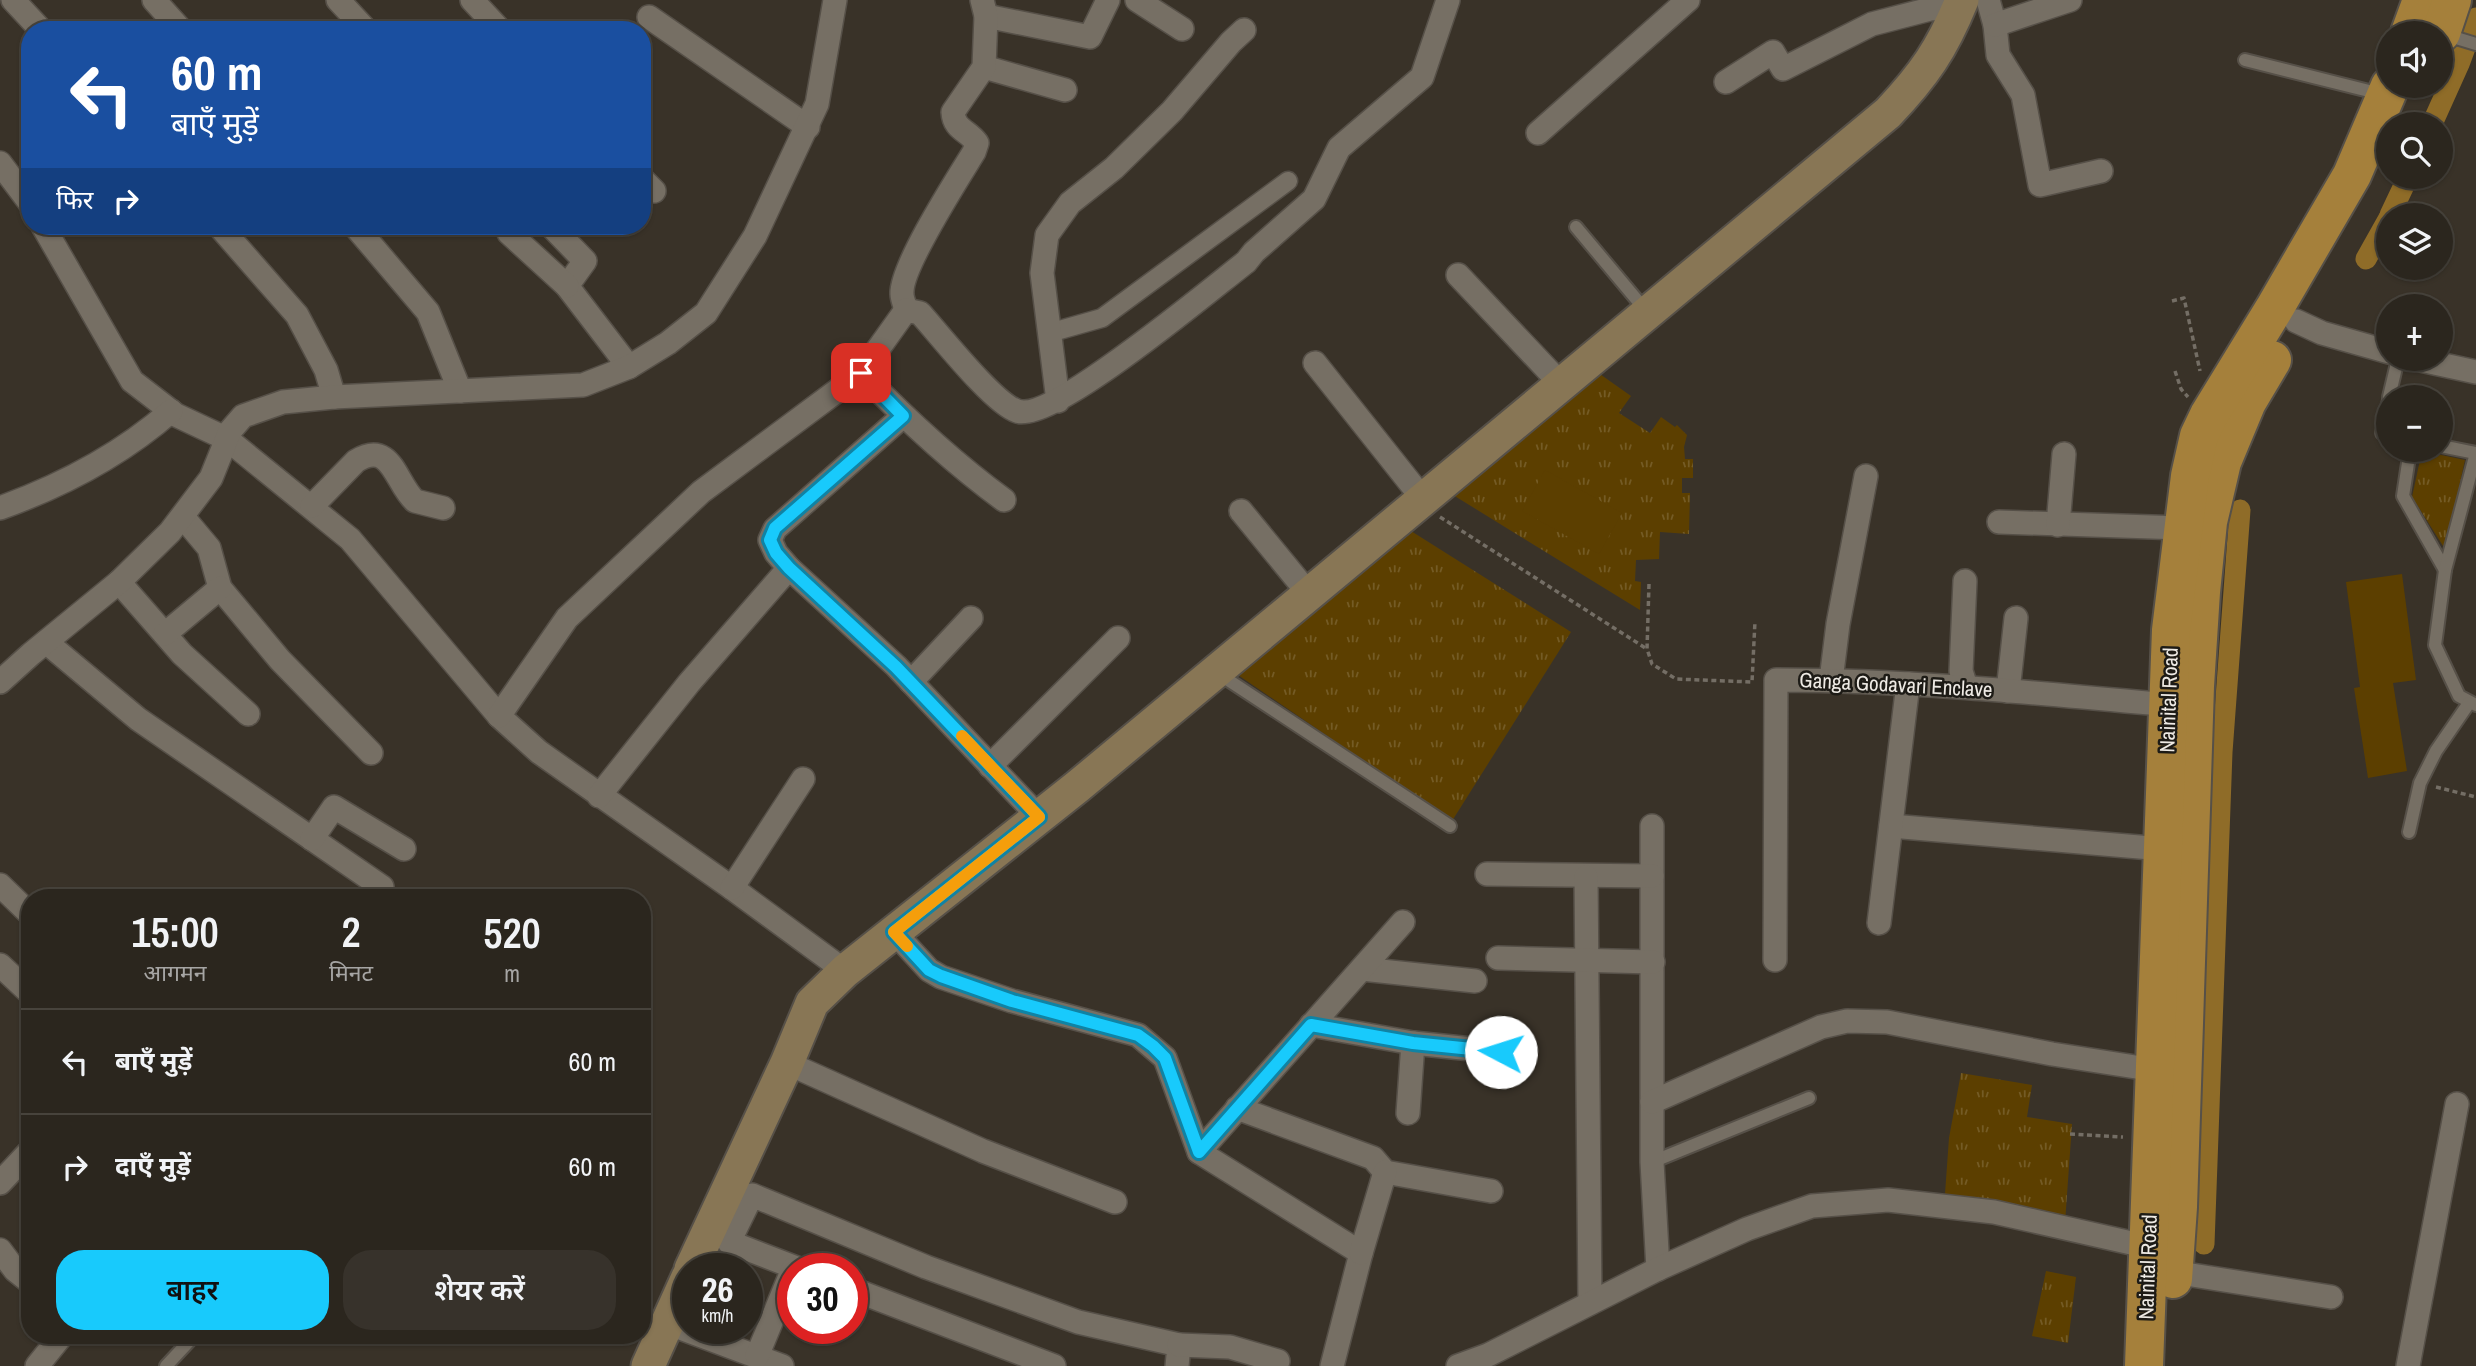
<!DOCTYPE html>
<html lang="hi">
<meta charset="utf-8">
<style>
body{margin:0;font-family:"Archivo Narrow","Noto Sans Devanagari",sans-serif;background:#37322b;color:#f1f3f6;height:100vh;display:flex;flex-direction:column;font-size:26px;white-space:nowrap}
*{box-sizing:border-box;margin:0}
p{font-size:23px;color:#a6a5a4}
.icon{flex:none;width:38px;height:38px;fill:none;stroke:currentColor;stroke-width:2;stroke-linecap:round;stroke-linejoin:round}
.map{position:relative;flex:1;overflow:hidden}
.panel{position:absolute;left:21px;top:889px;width:630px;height:455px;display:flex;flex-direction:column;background:#2b261e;border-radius:28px;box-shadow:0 2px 5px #0004,0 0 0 2px #47433c}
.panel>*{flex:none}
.banner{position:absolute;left:21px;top:21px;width:630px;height:214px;border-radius:28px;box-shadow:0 2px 5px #0004,0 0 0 2px #47433c;background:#1a4fa0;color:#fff;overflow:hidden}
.controls{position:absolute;left:2376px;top:21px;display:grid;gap:14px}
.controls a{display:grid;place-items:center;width:77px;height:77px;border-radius:50%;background:#2b261e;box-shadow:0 2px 5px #0004,0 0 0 2px #47433c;font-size:35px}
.speed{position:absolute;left:672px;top:1253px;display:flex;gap:14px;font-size:35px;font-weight:700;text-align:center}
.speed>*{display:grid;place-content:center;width:91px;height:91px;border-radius:50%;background:#2b261e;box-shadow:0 2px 5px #0004,0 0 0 2px #47433c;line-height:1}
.speed small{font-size:18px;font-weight:400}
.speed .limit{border:10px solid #d22;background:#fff;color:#111}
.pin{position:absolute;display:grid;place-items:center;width:60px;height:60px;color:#fff;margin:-30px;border-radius:14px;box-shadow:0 4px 10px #0006}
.me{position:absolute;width:77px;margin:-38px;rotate:275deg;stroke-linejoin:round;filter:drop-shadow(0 0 5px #0008)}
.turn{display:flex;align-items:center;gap:24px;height:147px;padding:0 35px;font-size:32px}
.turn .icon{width:91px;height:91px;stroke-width:2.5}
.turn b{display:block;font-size:49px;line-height:60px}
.then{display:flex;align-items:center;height:66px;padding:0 35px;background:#0003;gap:14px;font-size:26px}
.eta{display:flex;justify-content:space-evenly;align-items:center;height:119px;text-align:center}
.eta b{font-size:42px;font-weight:600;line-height:49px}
.button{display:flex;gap:14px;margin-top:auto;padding:14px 35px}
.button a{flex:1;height:80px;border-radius:28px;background:#18cafc;color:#111;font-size:28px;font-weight:600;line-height:80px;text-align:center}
.button a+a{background:#37322b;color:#f1f3f6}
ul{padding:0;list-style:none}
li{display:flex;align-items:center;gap:21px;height:105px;padding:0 35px;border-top:2px solid #47433c}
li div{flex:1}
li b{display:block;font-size:26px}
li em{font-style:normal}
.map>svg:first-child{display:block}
.grass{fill:url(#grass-tufts)}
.garden{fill:#5c3f00}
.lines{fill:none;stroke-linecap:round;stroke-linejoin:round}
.canal{stroke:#8f6c28;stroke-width:21}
.service-casing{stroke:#565048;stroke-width:16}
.pedestrian-casing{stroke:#565048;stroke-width:21}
.minor-casing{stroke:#565048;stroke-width:26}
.secondary-casing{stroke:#565048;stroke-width:37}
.trunk-casing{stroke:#565048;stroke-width:42}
.path{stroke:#746e65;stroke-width:3.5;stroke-dasharray:5 3.5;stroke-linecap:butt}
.service{stroke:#766f64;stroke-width:12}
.pedestrian{stroke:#766f64;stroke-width:18}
.minor{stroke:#766f64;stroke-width:23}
.secondary{stroke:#887655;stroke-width:33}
.trunk{stroke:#a5803b;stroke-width:38}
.route-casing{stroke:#1083a4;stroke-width:18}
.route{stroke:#18cafc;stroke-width:12}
.slow{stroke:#f59e0b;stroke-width:12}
.labels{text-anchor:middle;stroke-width:5;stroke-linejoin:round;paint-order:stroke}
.street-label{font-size:21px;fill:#eeeae4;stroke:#1d1b16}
</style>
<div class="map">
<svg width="2476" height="1366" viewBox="0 0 2476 1366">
<defs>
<pattern id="grass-tufts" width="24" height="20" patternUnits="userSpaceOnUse" patternTransform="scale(1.75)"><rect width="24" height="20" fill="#5c3f00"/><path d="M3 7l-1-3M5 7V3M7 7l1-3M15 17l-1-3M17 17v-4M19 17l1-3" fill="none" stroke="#745b25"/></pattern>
</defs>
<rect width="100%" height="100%" fill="#393228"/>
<g class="grass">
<polygon points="1597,372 1631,396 1619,413 1650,433 1661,417 1675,427 1677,425 1687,435 1684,447 1685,459 1693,459 1693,478 1682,478 1682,493 1690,493 1689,534 1660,532 1659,559 1636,560 1635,581 1641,582 1640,610 1453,495"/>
<polygon points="2422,451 2465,460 2445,549 2412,497"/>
<polygon points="1411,531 1571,632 1452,821 1238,675"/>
<polygon points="1961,1073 2032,1085 2027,1117 2072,1124 2065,1223 1962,1197 1945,1194 1949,1138"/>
<polygon points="2046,1271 2076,1277 2068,1343 2032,1336"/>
</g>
<g class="garden">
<polygon points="1545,470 1622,513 1599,554 1522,511"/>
<polygon points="2402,574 2416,680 2393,683 2407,771 2368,778 2354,688 2360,687 2346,582"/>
</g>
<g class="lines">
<g class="canal">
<polyline points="2432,124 2459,64 2476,18"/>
<polyline points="2390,215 2408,177"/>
<polyline points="2366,259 2389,218"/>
<polyline points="2204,1244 2222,752 2240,510"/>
</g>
<g class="service-casing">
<g id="service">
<polyline points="2443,34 2476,44"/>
<polyline points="2245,60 2381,94"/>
<polyline points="1576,227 1647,312"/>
<polyline points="2389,397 2398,359"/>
<polyline points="2389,400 2382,433 2389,435"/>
<polyline points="2441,446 2476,453"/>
<polyline points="2410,450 2403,496 2445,570"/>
<polyline points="2476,453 2445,570 2435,645 2459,696 2476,705"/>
<polyline points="1216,672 1450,826"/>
<polyline points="2409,832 2420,783 2436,751 2469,703"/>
<polyline points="1652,1162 1809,1098"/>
<polyline points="166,1366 195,1335"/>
</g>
</g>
<g class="pedestrian-casing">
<polyline id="pedestrian" points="1049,333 1102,318 1288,181"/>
</g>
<g class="minor-casing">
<g id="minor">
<polyline points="13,0 41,30"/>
<polyline points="154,0 181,30"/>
<polyline points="338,0 366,30"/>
<polyline points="472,0 500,30"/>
<polyline points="1137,0 1182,29"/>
<polyline points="1988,0 1995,25 1998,55 2023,95 2040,185 2101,171"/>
<polyline points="986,16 1090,37 1108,0"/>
<polyline points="649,17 808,127"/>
<polyline points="1995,25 2070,0"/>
<polyline points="984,67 1065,90"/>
<polyline points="1726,82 1773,52 1783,69 1872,24 1930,9 1959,7"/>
<polyline points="1538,133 1688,0"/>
<polyline points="0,163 30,203"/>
<polyline points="642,179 654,191"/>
<polyline points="43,226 132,381 176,415 227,439 350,539 499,716 539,752 732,888 845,971"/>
<polyline points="219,226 297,315 326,370 334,397"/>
<polyline points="355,226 428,312 460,391"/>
<polyline points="551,226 585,261 567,286 629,367"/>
<polyline points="509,233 567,286"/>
<polyline points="1458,275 1561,384"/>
<path d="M 906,310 C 905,305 902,299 902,294 C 900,268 958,178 974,152 L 977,143 C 968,130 954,130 953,112 L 984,67 L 986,16 L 982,0"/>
<polyline points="2296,321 2322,333 2389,352"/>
<polyline points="2416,359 2476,372"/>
<polyline points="1315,363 1423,499"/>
<path d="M 861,373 C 906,419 952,462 1004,500"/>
<polyline points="1058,401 1042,273 1047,235 1070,203 1114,168 1172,111 1231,42 1244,30"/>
<polyline points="903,416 775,529 770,540 776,553 789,568 896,666 1039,817"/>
<path d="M 312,506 L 356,461 C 392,439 395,483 415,501 L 443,508"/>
<path d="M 0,508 C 61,486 122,454 171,411"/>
<polyline points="1241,511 1309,594"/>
<polyline points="183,517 209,548 220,588 280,660 371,753"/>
<polyline points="1999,522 2182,528"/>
<polyline points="2058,525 2064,454"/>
<polyline points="1965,581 1961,671 1966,687"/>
<polyline points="119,582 182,654 248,714"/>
<polyline points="165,634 220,588"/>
<polyline points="46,642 138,719 382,887"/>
<polyline points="1831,680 1838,624 1866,476"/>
<polyline points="0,682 31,654 119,582 170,532 211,478 230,431 243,416 283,402 334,397 583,385 629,367 668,343 706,313 755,236 817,104 835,0"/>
<polyline points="911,682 971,618"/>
<polyline points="2008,691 2016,618"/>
<path d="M 499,716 L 567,618 L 701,492 L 861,373 L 906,310 L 920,313 C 940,335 993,403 1017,411 C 1052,423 1212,288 1246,262 L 1254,252 L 1314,199 L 1339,148 L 1422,77 L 1448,0"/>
<polyline points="990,766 1118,638"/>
<polyline points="599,796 689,683 789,568"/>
<polyline points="1652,826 1652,1162 1658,1269"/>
<polyline points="1891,826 2163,849"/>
<polyline points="312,839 334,807 404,849"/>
<polyline points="1487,874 1652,876"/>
<polyline points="1586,877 1590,1303"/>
<polyline points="0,885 30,914"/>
<polyline points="732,888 803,779"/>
<polyline points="1879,923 1908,684"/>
<polyline points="894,932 929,970 941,977 1012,1001 1138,1035 1165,1058 1199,1152 1361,1253 1332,1366"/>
<polyline points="1498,958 1653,962"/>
<path d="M 1775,960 L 1776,680 C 1907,680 2038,693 2169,705"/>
<polyline points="0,965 30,993"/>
<polyline points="1362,969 1475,981"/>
<polyline points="1311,1025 1413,1043 1501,1052"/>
<polyline points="787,1063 983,1151 1115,1202"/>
<polyline points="1652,1102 1821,1027 1847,1021 1887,1022 2052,1054 2155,1070"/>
<polyline points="1237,1108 1373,1158 1385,1172 1491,1191"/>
<polyline points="1408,1113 1413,1043"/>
<polyline points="1199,1152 1403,922"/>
<polyline points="0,1183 30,1151"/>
<polyline points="0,1250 15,1270 30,1282"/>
<polyline points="1361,1253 1385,1172"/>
<polyline points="799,1269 729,1242 752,1195 926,1267 1078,1322 1179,1345 1177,1366"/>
<polyline points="2173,1272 2331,1297"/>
<polyline points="852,1289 1054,1366"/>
<polyline points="667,1323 782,1366"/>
<polyline points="1179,1345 1230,1347 1278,1361"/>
<polyline points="757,1356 793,1269"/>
<polyline points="37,1366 62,1335"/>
<polyline points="1458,1366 1488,1355 1658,1269 1747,1229 1812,1206 1888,1200 1994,1212 2149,1247"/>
<polyline points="2408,1366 2457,1104"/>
</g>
</g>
<g class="secondary-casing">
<g id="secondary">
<path d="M 691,1269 L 787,1063 L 812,1003 L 845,971 L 1077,787 L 1888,113 C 1924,75 1942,49 1962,0"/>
<polyline points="648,1366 688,1277"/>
</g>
</g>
<g class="trunk-casing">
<g id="trunk">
<polyline points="2410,33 2422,0"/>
<polyline points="2441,33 2452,0"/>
<polyline points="2173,1279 2178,1207 2195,686 2201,592 2208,522 2222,462 2247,402 2272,360"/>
<polyline points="2144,1366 2171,630 2190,476 2199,436 2209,415 2274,309 2352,175 2390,86"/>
</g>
</g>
<g class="path">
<polyline points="2172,301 2184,298 2200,371"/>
<polyline points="2175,371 2181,389 2188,397"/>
<polyline points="1440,517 1647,649"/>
<polyline points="1649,584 1647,649 1652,664 1676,679 1752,682 1755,621"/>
<polyline points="2436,787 2476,797"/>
<polyline points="2070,1134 2123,1137"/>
</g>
<use href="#service" class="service"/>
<use href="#pedestrian" class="pedestrian"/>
<use href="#minor" class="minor"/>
<use href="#secondary" class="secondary"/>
<use href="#trunk" class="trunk"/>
</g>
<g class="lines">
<g class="route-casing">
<polyline id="route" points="861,373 903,416 775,528 770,540 776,553 789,568 896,667 1039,817 894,932 929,970 941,976 1012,1001 1138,1035 1153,1046 1165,1058 1199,1152 1311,1025 1413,1043 1501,1052"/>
</g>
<use href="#route" class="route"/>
<polyline class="slow" points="907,946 894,932 1039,817 962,736"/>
</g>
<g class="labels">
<g class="street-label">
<text transform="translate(1896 685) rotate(3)" y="7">Ganga Godavari Enclave</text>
<text transform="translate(2169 700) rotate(-88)" y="7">Nainital Road</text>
<text transform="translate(2148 1267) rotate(-88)" y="7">Nainital Road</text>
</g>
</g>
</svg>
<div class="controls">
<a><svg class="icon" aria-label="sound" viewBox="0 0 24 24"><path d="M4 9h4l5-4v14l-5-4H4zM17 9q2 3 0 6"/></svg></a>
<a><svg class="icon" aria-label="search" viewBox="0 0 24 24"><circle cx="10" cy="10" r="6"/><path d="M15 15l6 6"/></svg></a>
<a><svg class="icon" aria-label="layers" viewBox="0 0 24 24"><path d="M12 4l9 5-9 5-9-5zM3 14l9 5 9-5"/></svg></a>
<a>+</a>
<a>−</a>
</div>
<div class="speed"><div>26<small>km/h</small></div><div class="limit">30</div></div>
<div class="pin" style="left:861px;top:373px;background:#d93025"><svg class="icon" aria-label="arrive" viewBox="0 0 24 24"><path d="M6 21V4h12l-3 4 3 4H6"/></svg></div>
<svg class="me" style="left:1501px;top:1052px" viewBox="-20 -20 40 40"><circle r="19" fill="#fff"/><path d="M0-13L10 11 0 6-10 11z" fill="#18cafc"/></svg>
<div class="banner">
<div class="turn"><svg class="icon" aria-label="left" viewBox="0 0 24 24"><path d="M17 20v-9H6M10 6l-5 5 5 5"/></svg><div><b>60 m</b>बाएँ मुड़ें</div></div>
<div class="then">फिर<svg class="icon" aria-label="right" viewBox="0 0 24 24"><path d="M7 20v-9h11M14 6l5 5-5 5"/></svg></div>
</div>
<section class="panel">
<div class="eta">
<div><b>15:00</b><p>आगमन</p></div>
<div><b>2</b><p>मिनट</p></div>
<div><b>520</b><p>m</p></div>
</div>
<ul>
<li><svg class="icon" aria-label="left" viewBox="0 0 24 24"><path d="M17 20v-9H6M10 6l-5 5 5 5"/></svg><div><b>बाएँ मुड़ें</b></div><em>60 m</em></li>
<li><svg class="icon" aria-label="right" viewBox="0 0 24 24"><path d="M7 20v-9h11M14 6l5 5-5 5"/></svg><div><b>दाएँ मुड़ें</b></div><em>60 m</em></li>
</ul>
<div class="button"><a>बाहर</a><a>शेयर करें</a></div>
</section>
</div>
